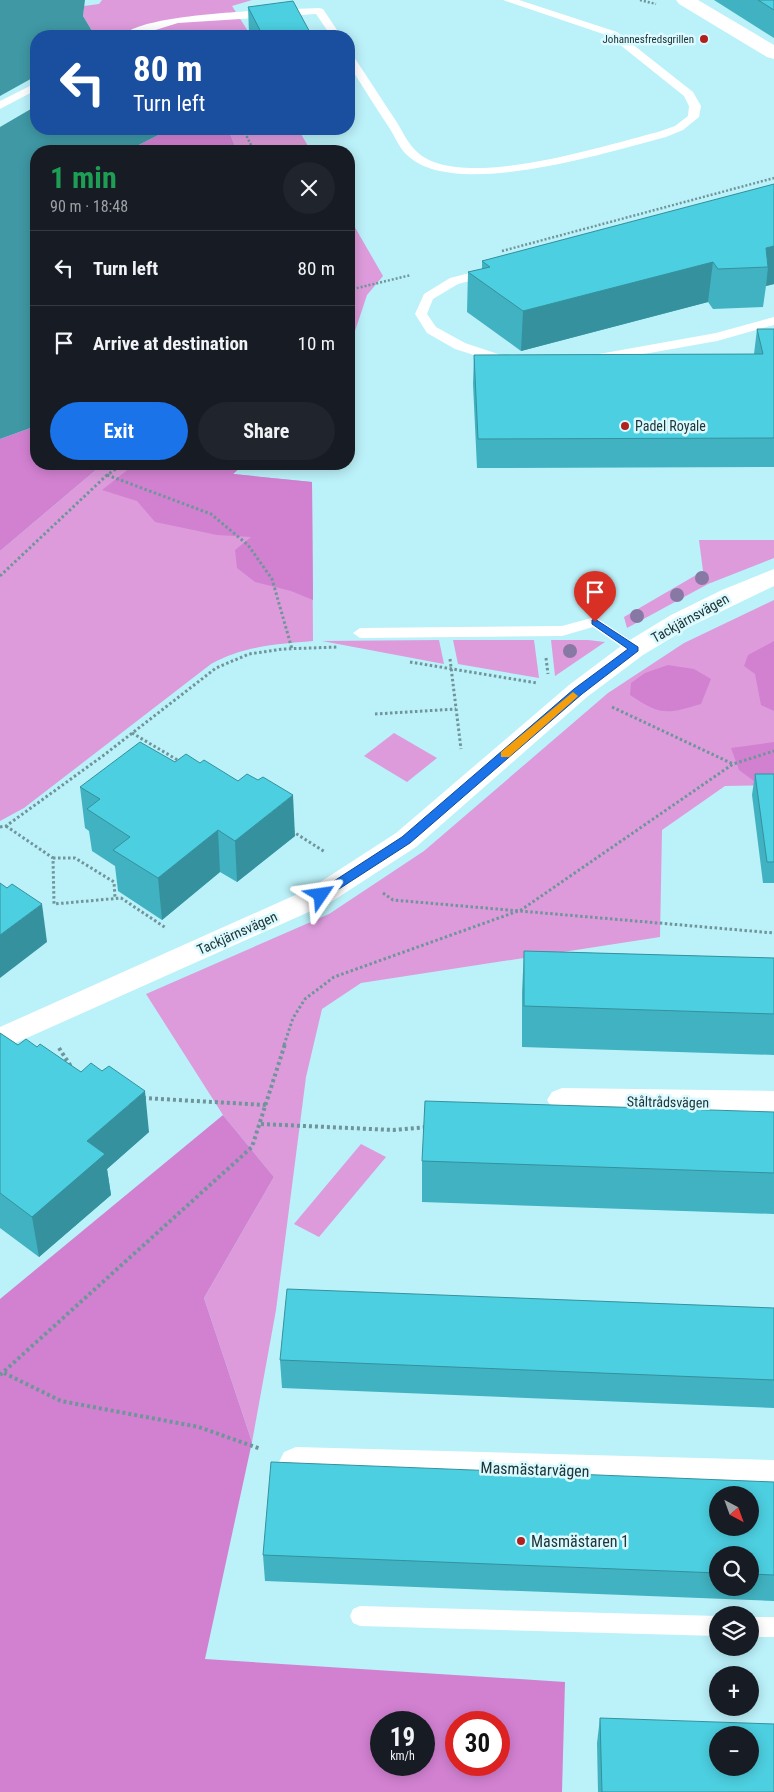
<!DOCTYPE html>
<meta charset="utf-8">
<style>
body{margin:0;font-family:"Roboto Condensed",sans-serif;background:#20242c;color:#f1f3f6;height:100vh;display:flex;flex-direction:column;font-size:19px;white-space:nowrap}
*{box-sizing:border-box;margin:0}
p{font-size:16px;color:#9ea1a6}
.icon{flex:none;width:28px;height:28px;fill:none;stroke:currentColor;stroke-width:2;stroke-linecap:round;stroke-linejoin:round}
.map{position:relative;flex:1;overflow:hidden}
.details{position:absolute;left:30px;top:145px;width:325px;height:325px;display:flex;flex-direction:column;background:#171b24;border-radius:20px;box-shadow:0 2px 12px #0003}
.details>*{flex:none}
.guide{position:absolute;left:30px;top:30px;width:325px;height:105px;border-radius:20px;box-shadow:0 2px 12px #0003;background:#1a4fa0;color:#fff;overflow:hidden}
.needle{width:32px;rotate:139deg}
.tools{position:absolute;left:709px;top:1486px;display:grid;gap:10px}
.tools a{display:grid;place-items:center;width:50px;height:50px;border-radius:50%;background:#171b24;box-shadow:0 2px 12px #0003;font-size:25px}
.speed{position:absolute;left:370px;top:1711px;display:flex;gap:10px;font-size:25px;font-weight:700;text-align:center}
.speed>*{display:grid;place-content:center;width:65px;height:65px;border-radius:50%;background:#171b24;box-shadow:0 2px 12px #0003;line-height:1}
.speed small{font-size:12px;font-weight:400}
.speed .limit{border:8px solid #d22;background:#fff;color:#111}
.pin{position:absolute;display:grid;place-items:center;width:42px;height:42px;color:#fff;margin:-51px -21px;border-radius:50% 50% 50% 0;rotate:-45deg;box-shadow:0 0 5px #0007}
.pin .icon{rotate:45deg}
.me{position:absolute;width:55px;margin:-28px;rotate:58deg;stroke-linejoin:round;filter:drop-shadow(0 0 4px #0008)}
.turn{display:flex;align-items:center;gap:18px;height:105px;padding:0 20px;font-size:22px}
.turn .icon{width:65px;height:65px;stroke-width:2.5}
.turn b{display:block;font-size:35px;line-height:42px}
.round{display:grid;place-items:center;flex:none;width:52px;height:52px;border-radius:26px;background:#20242c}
.overview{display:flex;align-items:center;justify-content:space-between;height:85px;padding:0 20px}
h1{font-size:30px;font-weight:700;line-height:38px;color:#1e9e55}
.action{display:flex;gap:10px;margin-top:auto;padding:10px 20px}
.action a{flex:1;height:58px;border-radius:30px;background:#1a73e8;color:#fff;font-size:20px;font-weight:700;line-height:58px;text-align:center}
.action a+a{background:#20242c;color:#f1f3f6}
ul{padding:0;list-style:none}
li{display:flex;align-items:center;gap:15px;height:75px;padding:0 20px;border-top:1px solid #363941}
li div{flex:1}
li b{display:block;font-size:19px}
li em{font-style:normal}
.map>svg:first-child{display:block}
.green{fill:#dd9bdb}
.forest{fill:#d281d1;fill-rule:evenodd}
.water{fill:#3f98a4}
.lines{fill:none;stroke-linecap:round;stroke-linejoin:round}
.path-far2{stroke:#6f959b;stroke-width:2.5;stroke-dasharray:2 2;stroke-linecap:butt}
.path-far1{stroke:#6f959b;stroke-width:3;stroke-dasharray:2.5 2.5;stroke-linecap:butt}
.path{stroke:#6f959b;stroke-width:4;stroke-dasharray:3 3;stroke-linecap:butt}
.lane{fill:#fff;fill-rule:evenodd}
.street{fill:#fff;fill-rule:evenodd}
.tree{fill:#8878a4}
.wall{fill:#41b2c1;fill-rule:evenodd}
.shaded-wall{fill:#35919d}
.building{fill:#4ccfe0;stroke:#35919d;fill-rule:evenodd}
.route{fill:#1a73e8;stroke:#114b97}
.slow{fill:#f59e0b}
.poi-dot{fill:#b1211e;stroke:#dafaff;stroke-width:2}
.labels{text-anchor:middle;stroke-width:5;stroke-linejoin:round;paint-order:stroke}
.far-poi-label{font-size:11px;fill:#203639;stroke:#dafaff;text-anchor:end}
.poi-label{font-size:14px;fill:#203639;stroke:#dafaff;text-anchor:start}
.street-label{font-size:14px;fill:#203639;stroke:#dafaff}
.near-street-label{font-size:16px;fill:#203639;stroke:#dafaff}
.near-poi-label{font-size:16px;fill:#203639;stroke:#dafaff;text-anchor:start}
</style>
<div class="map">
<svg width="774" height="1792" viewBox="0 0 774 1792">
<rect width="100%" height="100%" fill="#bbf1f9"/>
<g class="green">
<polygon points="102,0 252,0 232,6 251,36 135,36 122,30 110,36 95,36 83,16 84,6 99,4"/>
<polygon points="228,129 298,129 311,151 237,151"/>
<polygon points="349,217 383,276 367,295 349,349"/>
<path d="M 103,464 L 244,464 L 233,474 L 312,482 L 313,641 C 277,644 244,646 211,664 L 24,808 L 0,821 L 0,551 Z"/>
<polygon points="699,540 774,540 774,558 708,584 627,628 624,617 703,571"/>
<polygon points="774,600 774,785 725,786 662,830 660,937 361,983 322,1009 306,1077 276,1310 252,1442 204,1298 274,1177 223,1115 146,994 329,914 424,851 608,693 684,643"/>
<polygon points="439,640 444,664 322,641"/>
<polygon points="453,640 534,640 539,678 458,664"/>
<polygon points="551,640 588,640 605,642 555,676"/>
<polygon points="394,733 437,758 407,782 364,756"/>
<polygon points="361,1144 386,1157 319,1237 294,1224"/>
</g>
<g class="forest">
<polygon points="170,129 228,129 237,151 127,151"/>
<polygon points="36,426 36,464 103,464 0,551 0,439"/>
<polygon points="135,464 244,464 233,474 312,482 313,600 291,591 255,582 237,568 235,550 251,537 217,535 155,522 137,501 102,490"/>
<polygon points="774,641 774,711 761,705 755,674 744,666 748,655"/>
<path d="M 668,665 L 694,669 L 711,679 L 701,704 C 667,714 661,716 630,695 L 631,683 L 645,673 Z"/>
<polygon points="774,742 774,779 754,781 739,770 731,748"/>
<path d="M 223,1115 L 274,1177 L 204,1298 L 252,1442 L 205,1659 L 565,1682 L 562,1792 L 0,1792 L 0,1299 ZM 381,1722 L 424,1722 L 424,1765 L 381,1765 ZM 499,1722 L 499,1765 L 456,1765 L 456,1722 Z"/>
</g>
<g class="water">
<polygon points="0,0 85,0 83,16 95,36 36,36 36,76 0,96"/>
<polygon points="36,106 36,129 170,129 127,151 36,151 36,426 0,439 0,127"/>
</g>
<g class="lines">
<g class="path-far2">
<polyline points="640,0 656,4"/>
<polyline points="243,129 254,151"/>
<polyline points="502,251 774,178"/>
<polyline points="349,290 411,275"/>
</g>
<g class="path-far1">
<polyline points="107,475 211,514 248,545 272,579 292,649"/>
<polyline points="0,576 107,475 123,464"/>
<polyline points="546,658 548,674"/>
<polyline points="450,659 461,749"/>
<polyline points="410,662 537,683"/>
<polyline points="612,707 733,764"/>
<polyline points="375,714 456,709"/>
<polyline points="132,733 181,762"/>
<polyline points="6,826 53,858 54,904 121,898 166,928"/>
<polyline points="0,827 6,826 104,755 216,668 249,654 283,649 338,647"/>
<polyline points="292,831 325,852"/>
<polyline points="53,858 75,858 114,882 115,898"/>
<polyline points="383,893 393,900 774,933"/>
<polyline points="284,1045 293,1018 305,999 334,977 521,910 733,764 774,751"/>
</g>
<g class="path">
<polyline points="59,1048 72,1068"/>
<polyline points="143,1098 266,1105"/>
<polyline points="261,1124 393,1130 427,1127"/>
<polyline points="4,1373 61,1401 199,1427 261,1449"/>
<polyline points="0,1375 252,1147 285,1044"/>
</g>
<g class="lane">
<path d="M 503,0 L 519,0 L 617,32 L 693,92 L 701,106 L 699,117 L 683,130 L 666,137 C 608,152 454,201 407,155 C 400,149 395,137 390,129 C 376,108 363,87 349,65 L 349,54 L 354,57 C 368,78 382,100 396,121 C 402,130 407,142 415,150 C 456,194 606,145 658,132 L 675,126 L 688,116 L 689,106 L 684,96 L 609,36 Z"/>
<path d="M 319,8 L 323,9 L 341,36 L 331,36 L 316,14 L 178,23 L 136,36 L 122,36 C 145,12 281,10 319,8 Z"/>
<polygon points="36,83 36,90 0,109 0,101"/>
<polygon points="489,268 495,272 493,275 458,284 433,299 427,314 436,327 465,343 510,358 511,361 510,364 505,365 455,349 427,333 415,314 424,294 450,278"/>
<polygon points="774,317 774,325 717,341 599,362 593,358 599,354 716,333"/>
<polygon points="595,617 639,646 641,649 639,652 629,652 593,627 562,636 360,638 353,633 360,628 562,626"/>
<polygon points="360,1606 718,1616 718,1636 360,1626 353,1623 350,1616 353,1609"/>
<rect x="750" y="1617" width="24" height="20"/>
</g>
<g class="street">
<polygon points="676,0 698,0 774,45 774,59 767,57 679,4"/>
<polygon points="774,569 774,586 689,627 643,655 587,697 416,847 331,902 0,1050 0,1027 311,888 396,833 569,685 625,643 671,615 722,590"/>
<polygon points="562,1088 774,1091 774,1115 562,1112 552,1108 547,1100 552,1092"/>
<polygon points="296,1447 774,1460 774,1490 296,1477 284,1472 279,1462 284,1452"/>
</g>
</g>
<g class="tree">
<circle cx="702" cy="578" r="7"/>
<circle cx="677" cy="595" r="7"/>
<circle cx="637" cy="616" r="7"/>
<circle cx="570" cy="651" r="7"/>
</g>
<g class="wall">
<polygon points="714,0 774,0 774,38"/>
<polygon points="248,7 312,36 251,36 249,33"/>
<polygon points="774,184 774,284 766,286 763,307 713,309 708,302 521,351 467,312 468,272 482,269 482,261"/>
<polygon points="757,329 774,329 774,467 477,468 473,384 474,355 754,354"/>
<polygon points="175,762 200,763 295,836 237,882 220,872 162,920 118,891 115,866 92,851 89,831 85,828 80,787"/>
<polygon points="755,774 774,774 774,883 763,883 752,795"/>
<polygon points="524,951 774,958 774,1055 522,1047 522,992"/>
<polygon points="0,1033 18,1045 37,1047 81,1072 149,1132 107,1169 111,1195 39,1257 0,1228"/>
<polygon points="774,1112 774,1214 422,1202 422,1161"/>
<polygon points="774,1308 774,1408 282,1388 280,1360"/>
<path d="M 774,1482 L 774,1601 L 265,1581 L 263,1555 ZM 718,1555 L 750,1555 L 750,1588 L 718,1588 Z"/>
<polygon points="600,1718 774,1792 598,1792 597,1743"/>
</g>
<g class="shaded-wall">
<polygon points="774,246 774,284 766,286 768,267 766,248"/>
<polygon points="713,262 708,302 521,351 523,311"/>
<polygon points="293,795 295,836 237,882 235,841"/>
<polygon points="218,830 220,872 162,920 158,878"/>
<polygon points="42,904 47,942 0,978 0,935"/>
<polygon points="145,1091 149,1132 107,1169 111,1195 39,1257 32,1217 87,1141"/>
</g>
<g class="building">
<polygon points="758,0 774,0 774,10"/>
<polygon points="293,1 312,36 263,36 248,7"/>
<polygon points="774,184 774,246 766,248 768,267 718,269 713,262 523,311 468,272 490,267 482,261"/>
<polygon points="757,329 774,329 774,438 478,439 474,355 763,354"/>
<polygon points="140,742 175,762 186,754 200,763 204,760 238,781 247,774 258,780 263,777 293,795 235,841 218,830 158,878 113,850 130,837 87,809 100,799 80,787"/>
<polygon points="755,774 774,774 774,862 767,862"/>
<polygon points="0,883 7,888 12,884 42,904 0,935"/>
<polygon points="524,951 774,958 774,1014 524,1006"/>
<polygon points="0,1033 18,1045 26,1039 37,1047 40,1044 81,1072 91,1063 102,1071 109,1066 145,1091 87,1141 105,1154 32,1217 0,1193"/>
<polygon points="425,1101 774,1112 774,1173 422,1161"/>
<polygon points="287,1289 774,1308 774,1380 280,1360"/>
<path d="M 271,1462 L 774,1482 L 774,1575 L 750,1574 L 750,1555 L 718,1555 L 718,1573 L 263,1555 ZM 718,1495 L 750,1495 L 750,1528 L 718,1528 Z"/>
<path d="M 600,1718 L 774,1724 L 774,1792 L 602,1792 ZM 718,1735 L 750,1735 L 750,1768 L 718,1768 Z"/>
</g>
<polygon class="route" points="595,619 638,647 638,651 582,694 410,843 325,898 317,898 317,892 402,837 574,689 628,649 592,624 592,620"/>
<polygon class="slow" points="573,692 578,696 576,698 509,757 501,757 501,752"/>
<g class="poi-dot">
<circle cx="704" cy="39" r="5"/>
<circle cx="625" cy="426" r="5"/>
<circle cx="521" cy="1541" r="5"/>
</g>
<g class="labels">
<g class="far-poi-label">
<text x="694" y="43">Johannesfredsgrillen</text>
</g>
<g class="poi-label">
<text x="635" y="431">Padel Royale</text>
</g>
<g class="street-label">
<text transform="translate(690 618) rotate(-29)" y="5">Tackjärnsvägen</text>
<text transform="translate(237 933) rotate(-24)" y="5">Tackjärnsvägen</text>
<text transform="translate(668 1102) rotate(1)" y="5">Ståltrådsvägen</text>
</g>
<g class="near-street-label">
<text transform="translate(535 1469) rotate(2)" y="6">Masmästarvägen</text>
</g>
<g class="near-poi-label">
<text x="531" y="1547">Masmästaren 1</text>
</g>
</g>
</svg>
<div class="tools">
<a><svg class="needle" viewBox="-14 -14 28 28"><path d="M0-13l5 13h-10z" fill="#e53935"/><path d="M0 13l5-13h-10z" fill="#9ea1a6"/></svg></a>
<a><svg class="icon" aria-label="search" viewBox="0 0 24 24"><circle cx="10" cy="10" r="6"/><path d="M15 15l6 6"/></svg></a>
<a><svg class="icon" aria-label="layers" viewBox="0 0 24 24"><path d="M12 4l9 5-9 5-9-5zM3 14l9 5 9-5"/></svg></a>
<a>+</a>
<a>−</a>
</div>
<div class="speed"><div>19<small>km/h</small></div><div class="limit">30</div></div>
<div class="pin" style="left:595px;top:622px;background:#d93025"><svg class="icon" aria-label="arrive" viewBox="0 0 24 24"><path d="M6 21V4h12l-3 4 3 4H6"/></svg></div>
<svg class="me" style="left:321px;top:895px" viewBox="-20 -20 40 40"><path d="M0-17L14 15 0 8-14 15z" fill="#1a73e8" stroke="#fff" stroke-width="4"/></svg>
<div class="guide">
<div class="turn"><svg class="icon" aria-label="left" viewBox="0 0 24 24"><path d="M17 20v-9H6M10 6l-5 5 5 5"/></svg><div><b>80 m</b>Turn left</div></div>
</div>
<section class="details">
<div class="overview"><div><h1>1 min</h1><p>90 m · 18:48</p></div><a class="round"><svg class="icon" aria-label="close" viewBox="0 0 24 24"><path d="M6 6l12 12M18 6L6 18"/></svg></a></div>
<ul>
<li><svg class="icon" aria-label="left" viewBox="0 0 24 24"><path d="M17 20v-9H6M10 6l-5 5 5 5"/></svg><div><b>Turn left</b></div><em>80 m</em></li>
<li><svg class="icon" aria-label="arrive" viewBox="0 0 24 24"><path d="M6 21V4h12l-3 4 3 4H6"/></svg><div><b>Arrive at destination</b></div><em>10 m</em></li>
</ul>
<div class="action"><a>Exit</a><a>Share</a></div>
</section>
</div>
